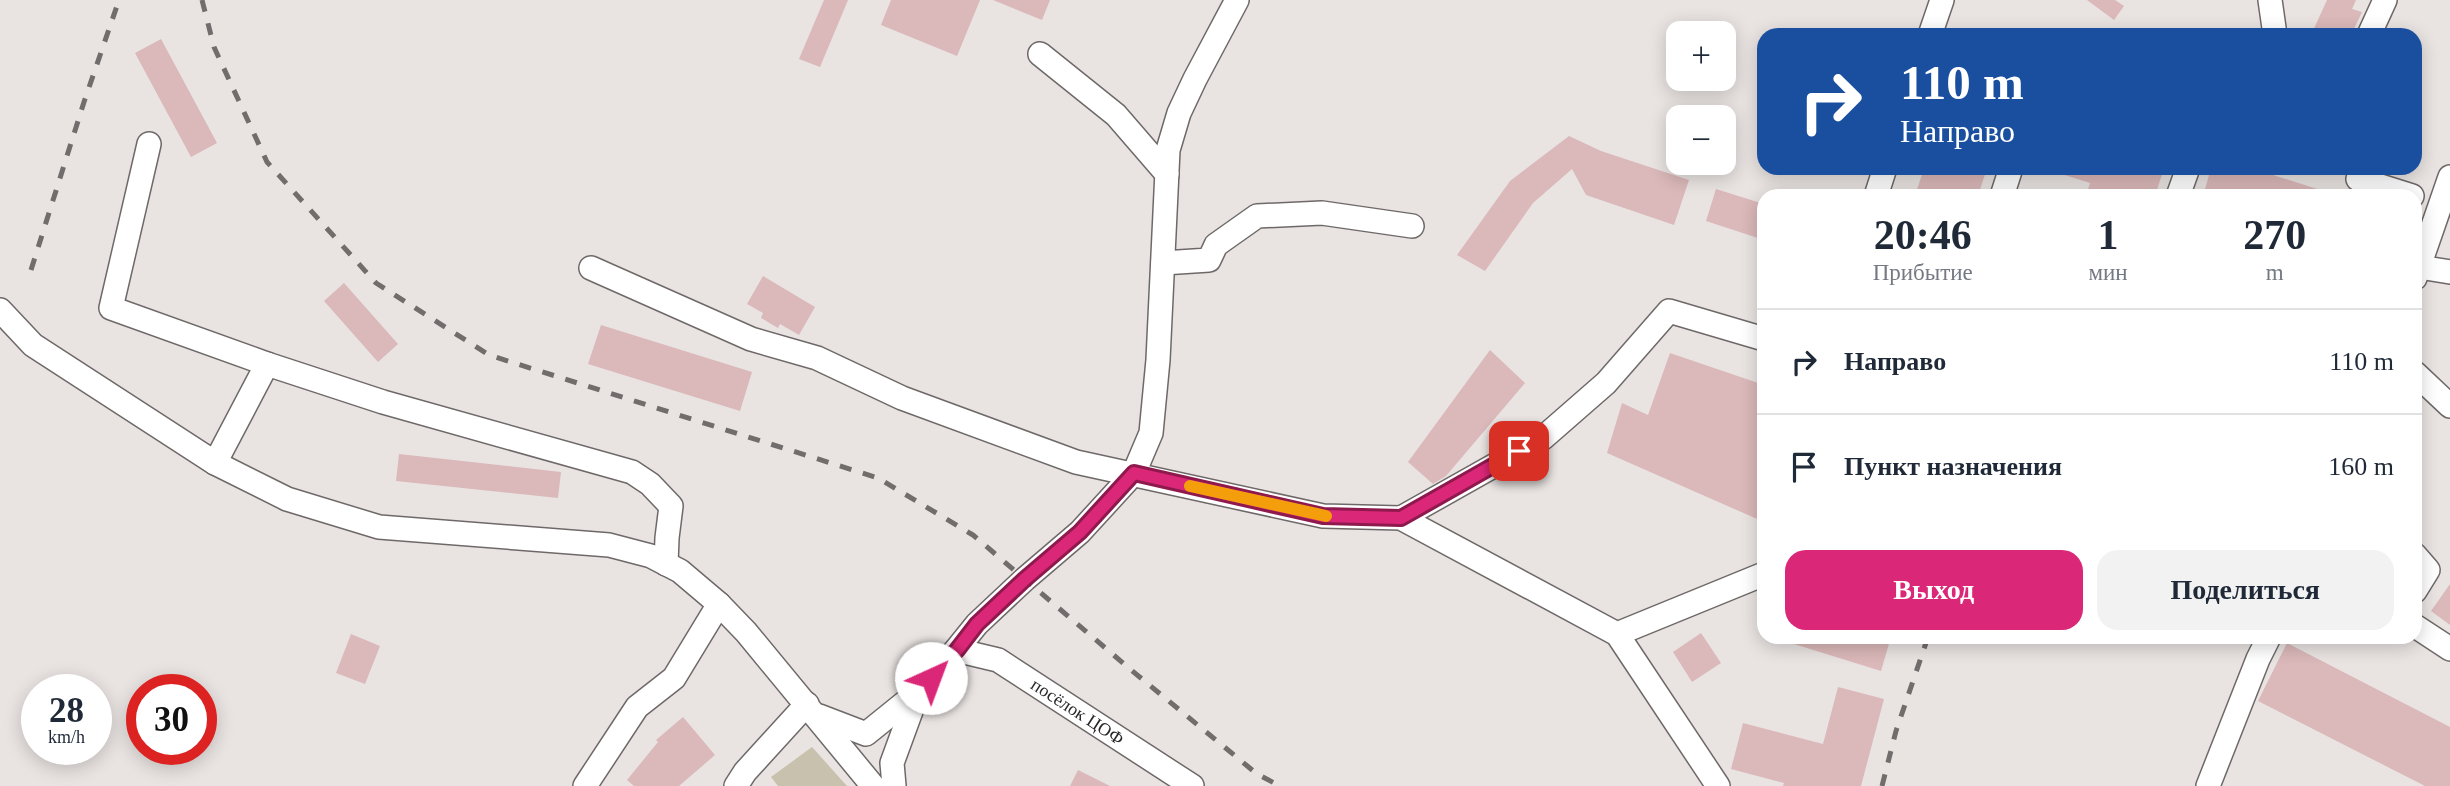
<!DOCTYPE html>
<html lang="ru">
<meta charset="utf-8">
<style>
body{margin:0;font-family:Georgia,serif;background:#f2f2f3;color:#1f2937;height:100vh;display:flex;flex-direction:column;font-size:26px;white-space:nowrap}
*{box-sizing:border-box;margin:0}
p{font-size:23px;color:#747a83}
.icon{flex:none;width:38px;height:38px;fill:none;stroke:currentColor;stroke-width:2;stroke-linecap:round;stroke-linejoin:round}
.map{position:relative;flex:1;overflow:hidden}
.drawer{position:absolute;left:1757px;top:189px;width:665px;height:455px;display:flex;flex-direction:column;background:#fff;border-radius:21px;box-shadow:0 4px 18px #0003}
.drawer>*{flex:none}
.guide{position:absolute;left:1757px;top:28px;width:665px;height:147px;border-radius:21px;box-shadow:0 4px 18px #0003;background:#1a4fa0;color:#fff;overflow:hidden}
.fabs{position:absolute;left:1666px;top:21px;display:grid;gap:14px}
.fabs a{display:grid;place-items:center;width:70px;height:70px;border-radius:14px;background:#fff;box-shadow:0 4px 18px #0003;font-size:35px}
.speed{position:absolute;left:21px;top:674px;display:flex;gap:14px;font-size:35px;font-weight:700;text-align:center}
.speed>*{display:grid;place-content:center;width:91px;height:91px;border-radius:50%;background:#fff;box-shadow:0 4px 18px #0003;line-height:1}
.speed small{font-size:18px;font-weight:400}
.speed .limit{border:10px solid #d22;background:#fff;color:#111}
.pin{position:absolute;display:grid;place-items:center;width:60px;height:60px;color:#fff;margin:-30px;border-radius:14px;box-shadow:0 4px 10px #0006}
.me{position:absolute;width:77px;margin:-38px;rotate:43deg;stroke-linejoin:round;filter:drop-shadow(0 0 5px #0008)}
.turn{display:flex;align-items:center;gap:24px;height:147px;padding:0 28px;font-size:32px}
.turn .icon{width:91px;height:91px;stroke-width:2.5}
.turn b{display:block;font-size:49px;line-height:60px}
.eta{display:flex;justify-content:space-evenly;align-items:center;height:119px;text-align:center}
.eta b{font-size:42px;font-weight:800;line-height:49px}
.cta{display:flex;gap:14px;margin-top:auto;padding:14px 28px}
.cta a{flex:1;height:80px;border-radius:21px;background:#db2777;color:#fff;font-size:28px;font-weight:800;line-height:80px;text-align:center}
.cta a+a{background:#f2f2f3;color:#1f2937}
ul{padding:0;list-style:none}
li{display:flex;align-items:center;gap:21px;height:105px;padding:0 28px;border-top:2px solid #e0e1e3}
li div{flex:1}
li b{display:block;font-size:26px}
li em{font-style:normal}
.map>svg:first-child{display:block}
.green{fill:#c8c1ae}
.building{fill:#dbb8b9}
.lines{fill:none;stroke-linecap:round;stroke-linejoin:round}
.minor-casing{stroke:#6e6968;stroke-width:26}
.minor{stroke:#fff;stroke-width:23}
.rail{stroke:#706d6c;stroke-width:5;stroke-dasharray:12 12;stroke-linecap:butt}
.route-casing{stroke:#8e194d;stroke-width:18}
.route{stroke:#db2777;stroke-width:12}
.slow{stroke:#f59e0b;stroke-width:12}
.labels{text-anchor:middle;stroke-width:7;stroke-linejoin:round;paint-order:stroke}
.street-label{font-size:18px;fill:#282626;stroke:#fff}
</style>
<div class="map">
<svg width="2450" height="786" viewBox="0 0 2450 786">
<rect width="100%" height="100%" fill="#e9e4e2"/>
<polygon class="green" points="812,747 847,786 778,786 771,777"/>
<g class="building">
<polygon points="824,0 848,0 820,67 799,59"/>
<polygon points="891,0 980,0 957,56 881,25"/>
<polygon points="993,0 1050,0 1042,20"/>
<polygon points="2087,0 2115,0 2124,6 2114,20"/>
<polygon points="2327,0 2356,0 2352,9 2362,12 2351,35 2311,35"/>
<polygon points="161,39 217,143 191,157 135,53"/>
<polygon points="1569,136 1601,151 1689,180 1674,225 1586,195 1572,169 1533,203 1485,271 1457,255 1510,181"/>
<polygon points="1924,168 1987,168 1978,196 1915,196"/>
<polygon points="2053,168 2164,168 2155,196 2086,196 2090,183 2052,171"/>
<polygon points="2211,168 2251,168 2330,193 2330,196 2203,196"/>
<polygon points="1716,189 1764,204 1764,240 1706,221"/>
<polygon points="763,276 815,307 799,335 780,324 778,328 761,318 763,313 747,304"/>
<polygon points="344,283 398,344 378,362 324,301"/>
<polygon points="601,325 752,372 740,411 588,364"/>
<polygon points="1490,350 1525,383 1446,476 1433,484 1408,462"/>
<polygon points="1670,353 1764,385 1764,522 1607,453 1622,403 1648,415"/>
<polygon points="399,454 561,472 558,498 396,481"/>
<polygon points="2450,584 2450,625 2431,611"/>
<polygon points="1701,633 1721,663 1692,682 1673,652"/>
<polygon points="351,634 380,646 365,684 336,673"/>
<polygon points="1782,637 1891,637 1881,671 1781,640"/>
<polygon points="2287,643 2450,727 2450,786 2425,786 2258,701"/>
<polygon points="1838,687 1884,699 1861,786 1783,786 1784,783 1731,769 1743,723 1823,744"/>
<polygon points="683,717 715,755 679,786 634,786 627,780 658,742 656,740"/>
<polygon points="1078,770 1110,786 1070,786"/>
</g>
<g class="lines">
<g class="minor-casing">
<g id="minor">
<polyline points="2270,0 2275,35"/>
<polyline points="1930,35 1942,0"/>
<polyline points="2369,35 2385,0"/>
<polyline points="1040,54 1116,115 1167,174"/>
<polyline points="149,144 111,308 267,364 215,463"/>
<polyline points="2358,179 2412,196"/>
<polyline points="1876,196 1885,168"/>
<polyline points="2002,196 2011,168"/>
<polyline points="2178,196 2188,168"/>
<polyline points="1163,263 1209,260 1216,245 1257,216 1322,213 1412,226"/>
<polyline points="2419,267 2450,272"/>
<polyline points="591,268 751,339 817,358 902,398 1076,462 1323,516 1401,518 1617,634 1718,786"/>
<polyline points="2415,278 2450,177"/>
<polyline points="0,310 33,345 215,463 287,499 379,527 609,545 651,556 680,571 719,604 746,632 873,786"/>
<polyline points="267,364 383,402 632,472 650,484 671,506 667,538 666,564"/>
<polyline points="2415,373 2450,406"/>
<polyline points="1401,518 1543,438 1606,383 1669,311 1764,339"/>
<polyline points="2415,555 2428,570 2415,591"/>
<polyline points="2415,626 2450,649"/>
<polyline points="1617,634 1764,574"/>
<path id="s1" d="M 956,650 L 998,660 L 1192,786"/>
<polyline points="819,716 866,734 918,692"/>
<polyline points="585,786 637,707 674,678 719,604"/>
<polyline points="736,786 745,772 807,704"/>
<polyline points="894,786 892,763 918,692 956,650 977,624 1025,579 1080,532 1134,473 1151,433 1158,360 1168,150 1179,113 1195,79 1237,0"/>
<polyline points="2208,786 2258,659 2269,637"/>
</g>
</g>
<use href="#minor" class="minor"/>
<g class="rail">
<polyline points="202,0 214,47 267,162 376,283 489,355 878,478 973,535 1130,669 1257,774 1280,786"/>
<polyline points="31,270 84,102 119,0"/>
<polyline points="1882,786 1896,731 1928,637"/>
</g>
</g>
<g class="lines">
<g class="route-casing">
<polyline id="route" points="931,678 957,650 977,624 1025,579 1080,532 1134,473 1323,516 1401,518 1519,451"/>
</g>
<use href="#route" class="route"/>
<polyline class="slow" points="1190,486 1326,516"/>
</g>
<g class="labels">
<g class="street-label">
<text dy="6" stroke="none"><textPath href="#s1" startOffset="138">посёлок ЦОФ</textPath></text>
</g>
</g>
</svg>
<div class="fabs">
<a>+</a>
<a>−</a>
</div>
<div class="speed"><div>28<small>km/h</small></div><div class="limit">30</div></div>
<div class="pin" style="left:1519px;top:451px;background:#d93025"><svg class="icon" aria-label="arrive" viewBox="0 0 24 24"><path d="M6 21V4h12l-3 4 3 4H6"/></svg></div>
<svg class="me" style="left:931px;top:678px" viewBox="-20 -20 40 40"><circle r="19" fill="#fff"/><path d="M0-13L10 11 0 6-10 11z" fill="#db2777"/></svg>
<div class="guide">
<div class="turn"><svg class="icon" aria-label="right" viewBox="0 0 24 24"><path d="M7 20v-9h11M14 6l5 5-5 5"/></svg><div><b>110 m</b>Направо</div></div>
</div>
<section class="drawer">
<div class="eta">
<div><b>20:46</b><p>Прибытие</p></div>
<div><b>1</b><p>мин</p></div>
<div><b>270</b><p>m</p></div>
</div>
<ul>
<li><svg class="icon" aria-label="right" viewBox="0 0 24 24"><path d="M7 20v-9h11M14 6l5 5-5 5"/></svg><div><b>Направо</b></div><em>110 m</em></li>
<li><svg class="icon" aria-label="arrive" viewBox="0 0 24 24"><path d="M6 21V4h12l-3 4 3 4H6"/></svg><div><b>Пункт назначения</b></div><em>160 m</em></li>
</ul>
<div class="cta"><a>Выход</a><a>Поделиться</a></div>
</section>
</div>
